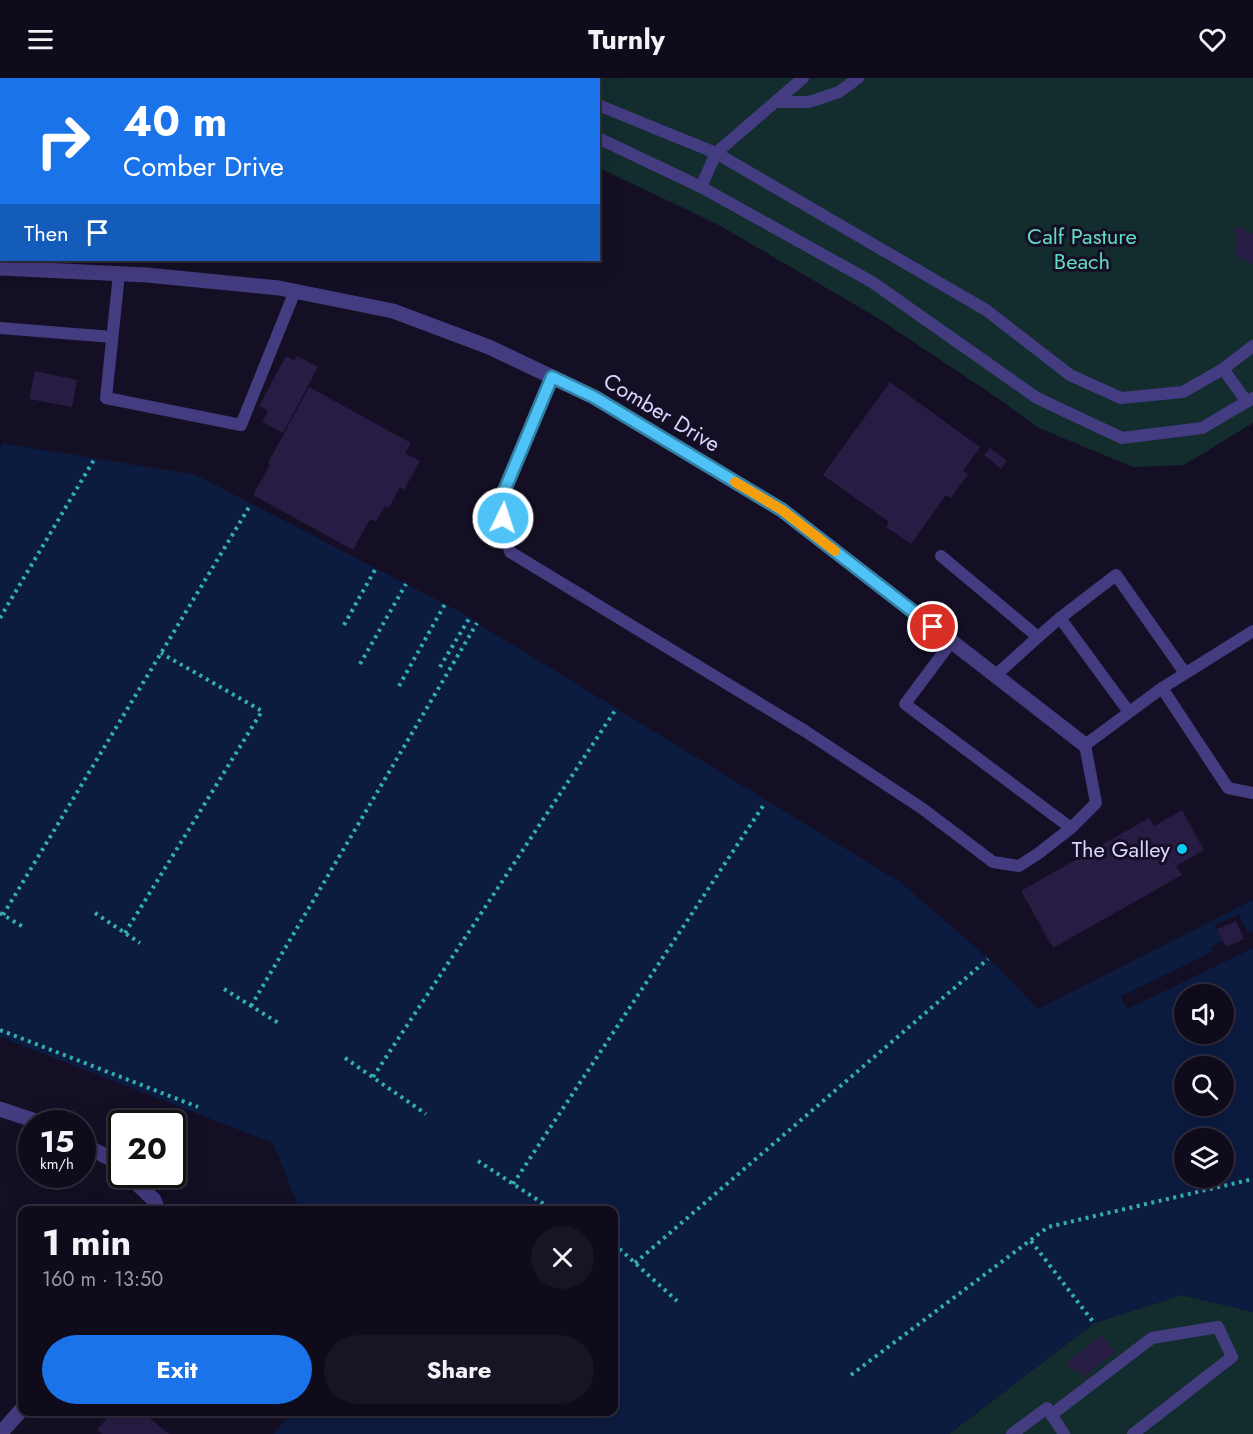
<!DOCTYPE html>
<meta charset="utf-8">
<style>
body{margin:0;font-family:Jost,sans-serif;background:#181424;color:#f1f3f6;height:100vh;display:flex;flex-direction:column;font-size:22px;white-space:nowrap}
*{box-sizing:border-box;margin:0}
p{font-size:20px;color:#9b9ba3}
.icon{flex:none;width:33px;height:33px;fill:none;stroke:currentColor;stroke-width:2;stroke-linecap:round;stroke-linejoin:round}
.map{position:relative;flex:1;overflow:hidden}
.panel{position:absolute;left:18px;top:1128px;width:600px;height:210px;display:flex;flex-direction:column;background:#0f0b1b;border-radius:12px;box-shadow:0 6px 24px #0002,0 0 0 2px #2f2b3a}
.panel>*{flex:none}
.hud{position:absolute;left:0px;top:0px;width:600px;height:183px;box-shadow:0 6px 24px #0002,0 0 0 2px #2f2b3a;background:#1a73e8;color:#fff;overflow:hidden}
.tools{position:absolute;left:1174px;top:906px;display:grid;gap:12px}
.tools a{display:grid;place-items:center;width:60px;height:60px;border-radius:50%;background:#0f0b1b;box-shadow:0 6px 24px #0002,0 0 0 2px #2f2b3a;font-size:30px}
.speed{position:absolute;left:18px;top:1032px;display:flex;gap:12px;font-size:30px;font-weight:700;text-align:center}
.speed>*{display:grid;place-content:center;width:78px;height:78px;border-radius:50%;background:#0f0b1b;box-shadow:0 6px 24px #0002,0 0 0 2px #2f2b3a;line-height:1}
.speed small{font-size:15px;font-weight:400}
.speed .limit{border:3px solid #111;border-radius:9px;background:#fff;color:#111}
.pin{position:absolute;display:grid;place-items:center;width:51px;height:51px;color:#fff;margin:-26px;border:3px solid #fff;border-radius:50%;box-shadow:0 2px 6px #0007}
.me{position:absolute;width:66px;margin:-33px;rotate:4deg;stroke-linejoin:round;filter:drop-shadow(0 0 4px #0008)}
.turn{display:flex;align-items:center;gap:21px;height:126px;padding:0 24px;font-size:27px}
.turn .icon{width:78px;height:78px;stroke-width:2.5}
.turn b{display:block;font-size:42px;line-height:51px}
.then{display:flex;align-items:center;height:57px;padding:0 24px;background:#0003;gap:12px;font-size:22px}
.round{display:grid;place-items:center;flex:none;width:63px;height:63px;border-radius:32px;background:#181424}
.head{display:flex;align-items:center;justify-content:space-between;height:102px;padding:0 24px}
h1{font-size:36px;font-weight:700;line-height:45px}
.action{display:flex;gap:12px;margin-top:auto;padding:12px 24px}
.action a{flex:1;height:69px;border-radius:36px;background:#1a73e8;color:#fff;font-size:24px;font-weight:700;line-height:69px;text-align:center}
.action a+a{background:#181424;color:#f1f3f6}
header{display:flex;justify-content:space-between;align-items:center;height:78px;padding:0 24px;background:#0f0b1b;font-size:27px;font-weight:700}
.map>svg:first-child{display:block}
.green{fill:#132c2d}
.water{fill:#0c1b40;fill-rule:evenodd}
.pier{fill:#140f24}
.building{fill:#271c44}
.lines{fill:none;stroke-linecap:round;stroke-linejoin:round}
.path{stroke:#34afb1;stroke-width:4;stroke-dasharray:3 4.5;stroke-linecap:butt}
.service{stroke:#443c81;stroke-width:12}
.minor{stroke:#443c81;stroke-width:15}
.route-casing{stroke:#337fa1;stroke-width:15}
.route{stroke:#4fc3f7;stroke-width:10}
.slow{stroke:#f59e0b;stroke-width:10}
.poi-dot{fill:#0acaf3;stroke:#140f24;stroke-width:2}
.labels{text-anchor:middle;stroke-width:6;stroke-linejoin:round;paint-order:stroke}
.park-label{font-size:22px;fill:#62dbc6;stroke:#140f24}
.street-label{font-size:22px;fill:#dbd3fd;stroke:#140f24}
.poi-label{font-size:22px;fill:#dbd3fd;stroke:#140f24;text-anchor:end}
</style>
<header><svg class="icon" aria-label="menu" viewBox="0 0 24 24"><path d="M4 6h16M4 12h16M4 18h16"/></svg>Turnly<svg class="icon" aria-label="heart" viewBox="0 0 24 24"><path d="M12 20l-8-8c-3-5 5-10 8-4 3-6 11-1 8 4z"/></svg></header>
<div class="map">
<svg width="1253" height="1356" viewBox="0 0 1253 1356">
<rect width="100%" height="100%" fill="#140f24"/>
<g class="green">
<polygon points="353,0 1253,0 1253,345 1184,387 1133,389 1039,350 996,319 876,239 717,146 599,90 598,2 359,2"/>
<polygon points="1182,1217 1253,1234 1253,1356 949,1356 1094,1245"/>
</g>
<path class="water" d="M 2,365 L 196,397 L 470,539 L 477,545 L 900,804 L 997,888 L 1038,931 L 1253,822 L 1253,1234 L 1182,1217 L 1094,1245 L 949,1356 L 273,1356 L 292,1334 L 614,1334 L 614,1132 L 300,1132 L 273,1065 L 0,959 L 0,369 L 2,369 ZM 1185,916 L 1224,916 L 1224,956 L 1185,956 ZM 1185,988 L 1224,988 L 1224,1028 L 1185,1028 ZM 1185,1060 L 1224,1060 L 1224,1100 L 1185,1100 Z"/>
<polygon class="pier" points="1239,836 1248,855 1253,853 1253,870 1127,931 1121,918 1212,874 1210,870 1223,863 1215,847"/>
<g class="building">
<polygon points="1236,148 1253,156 1253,186 1234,177 1239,166 1234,163 1238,155 1234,153"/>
<polygon points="286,278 294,283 297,278 318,289 283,355 262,344 268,333 259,328"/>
<polygon points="35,293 77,302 72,329 29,321"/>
<polygon points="890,304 980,369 963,393 968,396 951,420 946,417 911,466 886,449 889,444 823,397"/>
<polygon points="309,309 411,365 405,375 420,383 404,412 400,409 389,430 385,428 376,444 370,441 353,472 253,417 270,387 268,385"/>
<polygon points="990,370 1007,383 1001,391 984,377"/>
<polygon points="1182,732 1204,772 1176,788 1182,797 1053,870 1021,813 1149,740 1154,748"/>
<polygon points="1236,843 1244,861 1226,869 1217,851"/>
<polygon points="1101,1257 1115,1274 1084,1299 1078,1291 1074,1294 1066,1285"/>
<polygon points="112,1334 117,1337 120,1334 142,1334 169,1356 102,1356 97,1352"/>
</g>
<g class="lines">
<g class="path">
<polyline points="0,540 95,380"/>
<polyline points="344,547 376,490"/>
<polyline points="360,586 406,506"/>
<polyline points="440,589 470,539"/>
<polyline points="399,608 445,526"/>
<polyline points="0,835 25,850"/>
<polyline points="95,835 140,865"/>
<polyline points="3,837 251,426"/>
<polyline points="125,855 262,633 161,575"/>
<polyline points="224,911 280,946"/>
<polyline points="251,928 477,545"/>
<polyline points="0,952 198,1029"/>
<polyline points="345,980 426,1036"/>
<polyline points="373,999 616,631"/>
<polyline points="478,1083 550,1130"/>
<polyline points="513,1106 765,725"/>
<polyline points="1031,1163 1094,1245"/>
<polyline points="614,1166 677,1223"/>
<polyline points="635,1185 988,881"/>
<polyline points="851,1297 1048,1149 1253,1101"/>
</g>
<g class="service">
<polyline points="458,0 462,2"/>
<polyline points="535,0 538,2"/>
<polyline points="776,24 809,24 839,14 858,0"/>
<polyline points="598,27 716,75 986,232 1070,297 1121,320 1183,314 1223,291 1253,268"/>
<polyline points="598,60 701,109 872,204 1037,320 1122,360 1202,350 1253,320"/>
<polyline points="701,109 716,75 803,0"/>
<polyline points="119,196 106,320 241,347 295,213"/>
<polyline points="0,250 112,259"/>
<polyline points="1223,291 1247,324"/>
<polyline points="552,299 500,423 506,457 510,474 805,653 923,731 993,784 1019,788 1039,775 1071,750 1096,725 1085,667 1162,610 1253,553"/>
<polyline points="941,478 1038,559 996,597"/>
<polyline points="1060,540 1129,634"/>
<polyline points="1038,559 1060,540 1116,497 1185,595"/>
<polyline points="952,563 905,626 1071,750"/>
<polyline points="1162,610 1228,710 1253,715"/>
<polyline points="1051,1337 1152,1260 1218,1249 1232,1279 1133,1356"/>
<polyline points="1012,1356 1047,1330 1064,1356"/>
</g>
<g class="minor">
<polyline points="0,190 147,197 279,210 393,233 489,269 594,319 782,432 1085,667"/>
<polyline points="0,1031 45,1046"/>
<polyline points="82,1066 113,1082 122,1091"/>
<polyline points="127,1096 154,1122 158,1132"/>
<polyline points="0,1356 22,1331"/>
</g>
</g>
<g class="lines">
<g class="route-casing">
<polyline id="route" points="503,440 500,423 552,299 594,319 782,432 933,549"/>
</g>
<use href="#route" class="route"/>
<polyline class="slow" points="735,404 782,432 835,473"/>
</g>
<circle class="poi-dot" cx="1182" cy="771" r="6"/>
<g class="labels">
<g class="park-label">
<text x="1082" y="166">Calf Pasture<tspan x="1082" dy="25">Beach</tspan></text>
</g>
<g class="street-label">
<text transform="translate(662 334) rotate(31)" y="8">Comber Drive</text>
</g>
<g class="poi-label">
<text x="1170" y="779">The Galley</text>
</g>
</g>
</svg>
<div class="tools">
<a><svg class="icon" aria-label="sound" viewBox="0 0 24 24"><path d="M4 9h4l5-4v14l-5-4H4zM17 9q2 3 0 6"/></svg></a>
<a><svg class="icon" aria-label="search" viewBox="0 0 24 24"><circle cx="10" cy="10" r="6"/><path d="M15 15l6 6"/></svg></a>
<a><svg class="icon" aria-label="layers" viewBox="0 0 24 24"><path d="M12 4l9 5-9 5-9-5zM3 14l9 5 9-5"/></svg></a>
</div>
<div class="speed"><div>15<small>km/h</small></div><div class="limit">20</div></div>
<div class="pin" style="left:933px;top:549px;background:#d93025"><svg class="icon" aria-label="arrive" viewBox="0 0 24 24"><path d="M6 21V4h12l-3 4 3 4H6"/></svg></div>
<svg class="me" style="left:503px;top:440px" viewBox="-20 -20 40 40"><circle r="17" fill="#4fc3f7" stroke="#fff" stroke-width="3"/><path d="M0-11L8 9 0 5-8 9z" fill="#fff"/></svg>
<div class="hud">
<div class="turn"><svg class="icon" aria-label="right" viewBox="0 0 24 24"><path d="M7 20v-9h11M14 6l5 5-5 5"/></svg><div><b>40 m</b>Comber Drive</div></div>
<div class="then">Then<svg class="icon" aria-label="arrive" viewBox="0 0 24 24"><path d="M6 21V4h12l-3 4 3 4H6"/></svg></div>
</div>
<section class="panel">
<div class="head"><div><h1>1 min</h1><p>160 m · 13:50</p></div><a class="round"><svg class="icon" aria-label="close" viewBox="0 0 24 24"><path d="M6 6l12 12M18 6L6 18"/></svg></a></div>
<div class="action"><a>Exit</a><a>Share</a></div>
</section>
</div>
